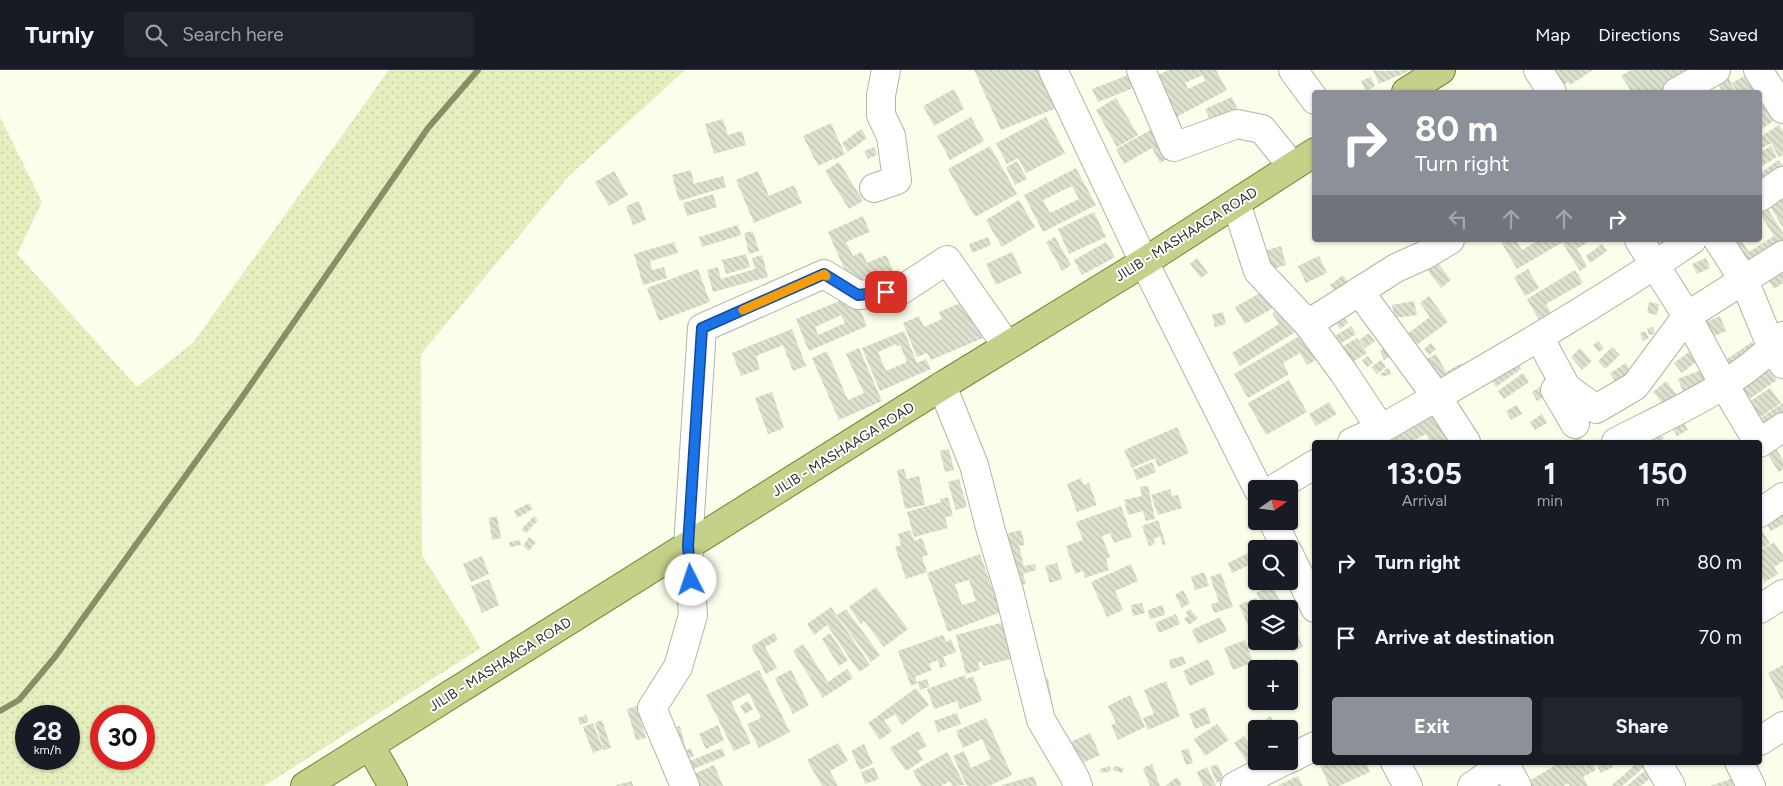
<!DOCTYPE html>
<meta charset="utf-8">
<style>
body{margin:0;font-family:Figtree,sans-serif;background:#20242c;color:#f1f3f6;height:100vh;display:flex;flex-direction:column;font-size:19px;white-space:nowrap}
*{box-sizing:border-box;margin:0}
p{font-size:16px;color:#9ea1a6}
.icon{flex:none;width:28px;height:28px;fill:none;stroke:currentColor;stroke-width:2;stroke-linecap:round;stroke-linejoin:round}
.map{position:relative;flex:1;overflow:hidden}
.drawer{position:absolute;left:1312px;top:370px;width:450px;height:325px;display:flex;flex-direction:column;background:#171b24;border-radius:5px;box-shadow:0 1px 4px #0004}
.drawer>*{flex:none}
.top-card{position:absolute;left:1312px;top:20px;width:450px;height:152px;border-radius:5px;box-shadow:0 1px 4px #0004;background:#8c9099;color:#fff;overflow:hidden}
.needle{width:32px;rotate:76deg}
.buttons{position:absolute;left:1248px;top:410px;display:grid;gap:10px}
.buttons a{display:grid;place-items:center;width:50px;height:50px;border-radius:5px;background:#171b24;box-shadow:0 1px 4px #0004;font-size:25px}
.speed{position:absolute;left:15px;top:635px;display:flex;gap:10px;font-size:25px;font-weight:700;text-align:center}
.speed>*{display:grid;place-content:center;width:65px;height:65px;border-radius:50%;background:#171b24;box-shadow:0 1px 4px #0004;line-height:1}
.speed small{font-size:12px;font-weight:400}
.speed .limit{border:8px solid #d22;background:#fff;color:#111}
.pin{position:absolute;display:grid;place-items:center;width:42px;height:42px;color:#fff;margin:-21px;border-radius:10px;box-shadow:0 2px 8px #0006}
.me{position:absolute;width:55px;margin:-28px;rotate:356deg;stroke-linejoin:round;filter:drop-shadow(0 0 4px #0008)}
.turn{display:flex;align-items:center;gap:18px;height:105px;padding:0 20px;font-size:22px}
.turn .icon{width:65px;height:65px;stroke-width:2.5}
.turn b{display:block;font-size:35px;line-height:42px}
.lanes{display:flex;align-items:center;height:48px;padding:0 20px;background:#0003;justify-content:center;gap:25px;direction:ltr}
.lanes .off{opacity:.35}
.eta{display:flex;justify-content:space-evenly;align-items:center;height:85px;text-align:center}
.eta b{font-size:30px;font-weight:700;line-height:35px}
.button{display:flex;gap:10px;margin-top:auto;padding:10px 20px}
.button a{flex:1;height:58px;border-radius:5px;background:#8c9099;color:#fff;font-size:20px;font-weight:700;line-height:58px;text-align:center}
.button a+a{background:#20242c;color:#f1f3f6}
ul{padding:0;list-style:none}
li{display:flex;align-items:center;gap:15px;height:75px;padding:0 20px}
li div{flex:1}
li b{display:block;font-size:19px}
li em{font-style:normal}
header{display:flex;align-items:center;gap:30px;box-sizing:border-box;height:70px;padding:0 25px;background:#171b24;border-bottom:1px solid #363941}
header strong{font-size:24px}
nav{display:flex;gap:28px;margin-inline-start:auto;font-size:18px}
.search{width:350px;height:45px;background:#20242c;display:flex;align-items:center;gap:12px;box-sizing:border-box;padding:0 18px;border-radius:5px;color:#9ea1a6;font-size:19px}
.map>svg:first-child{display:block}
.grass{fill:url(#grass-dots);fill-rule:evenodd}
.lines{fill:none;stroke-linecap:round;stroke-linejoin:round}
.stream{stroke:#878f68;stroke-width:6}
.building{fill:url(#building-back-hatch);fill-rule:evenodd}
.minor-casing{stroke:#b2b6a4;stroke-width:30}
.major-casing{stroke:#788435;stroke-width:30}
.minor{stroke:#fff;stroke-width:28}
.major{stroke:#c5d089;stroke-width:28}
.route-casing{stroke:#114b97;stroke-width:12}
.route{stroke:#1a73e8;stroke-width:9}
.slow{stroke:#f59e0b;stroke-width:9}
.labels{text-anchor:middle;stroke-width:4;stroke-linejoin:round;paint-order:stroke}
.street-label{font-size:14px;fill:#31332c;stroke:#fff}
</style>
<header>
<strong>Turnly</strong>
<div class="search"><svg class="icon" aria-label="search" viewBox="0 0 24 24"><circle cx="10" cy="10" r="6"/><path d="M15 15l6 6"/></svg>Search here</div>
<nav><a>Map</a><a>Directions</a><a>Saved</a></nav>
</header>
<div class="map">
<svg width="1783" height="716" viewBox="0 0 1783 716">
<defs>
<pattern id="grass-dots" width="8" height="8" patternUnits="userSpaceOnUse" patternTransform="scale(1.25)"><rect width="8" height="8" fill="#e5efbe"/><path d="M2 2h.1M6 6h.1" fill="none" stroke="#c5cda3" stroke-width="1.8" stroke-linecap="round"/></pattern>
<pattern id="building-back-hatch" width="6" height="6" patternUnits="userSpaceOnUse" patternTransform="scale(1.25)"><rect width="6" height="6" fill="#dde2cf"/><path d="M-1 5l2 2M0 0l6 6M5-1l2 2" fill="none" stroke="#bec2b2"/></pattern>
</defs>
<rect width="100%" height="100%" fill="#fafeeb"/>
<path class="grass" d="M 389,0 L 685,0 L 568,107 L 421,284 L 422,485 L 481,578 L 264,716 L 0,716 L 0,47 L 42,132 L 17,184 L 137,317 L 193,273 ZM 26,646 L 69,646 L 69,689 L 26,689 ZM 101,646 L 144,646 L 144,689 L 101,689 Z"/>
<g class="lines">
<polyline class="stream" points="0,641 19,630 55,587 238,333 428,58 478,0"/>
</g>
<g class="building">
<polygon points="974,0 1041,0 1057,38 1001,60"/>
<path d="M 1168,0 L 1216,0 L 1227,20 L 1171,50 L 1149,10 ZM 1203,5 L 1205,11 L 1188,19 L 1185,13 Z"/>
<polygon points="1373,0 1383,1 1411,0 1379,14"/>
<polygon points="1544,0 1593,0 1570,15 1568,12 1557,19"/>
<polygon points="1631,0 1685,0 1690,8 1667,22 1632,22 1621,6"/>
<polygon points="1131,4 1136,17 1098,32 1092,19"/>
<polygon points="1746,5 1756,22 1745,22 1745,21 1737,22 1732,13"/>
<polygon points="1371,7 1375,16 1366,21 1361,11"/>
<polygon points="1729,8 1735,22 1722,22 1718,13"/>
<polygon points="954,19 964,39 934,56 923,36"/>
<polygon points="1232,27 1239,42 1212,54 1205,39"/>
<polygon points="1116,28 1138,65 1117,77 1096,40"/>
<polygon points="1760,29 1775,50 1760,60"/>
<polygon points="971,47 984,71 950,90 937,66"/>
<polygon points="1046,47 1065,83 1026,103 1018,88 1007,94 996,73"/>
<polygon points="723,49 728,65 742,61 746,75 714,84 705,54"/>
<polygon points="831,53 845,84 834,90 829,79 833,89 818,96 803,66"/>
<polygon points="1779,55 1783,61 1783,85 1779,87 1771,73 1760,79 1760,67"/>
<polygon points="1156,57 1172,86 1160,93 1152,78 1124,94 1116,79"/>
<polygon points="861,59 867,68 848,82 842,73"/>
<polygon points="990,76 1017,124 975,147 948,99"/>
<polygon points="1771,76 1777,87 1760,97 1760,82"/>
<polygon points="874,77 877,85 868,89 864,81"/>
<polygon points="1778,90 1783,96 1783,102 1760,114 1760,102 1761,103"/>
<polygon points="1017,91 1027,109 1015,115 1006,97"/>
<polygon points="839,92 863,131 849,139 825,101"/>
<path d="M 1076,98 L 1096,135 L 1043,162 L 1024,125 ZM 1072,116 L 1079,129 L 1050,143 L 1043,130 Z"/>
<polygon points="691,100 694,114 723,106 726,117 679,131 672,105"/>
<polygon points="614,101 628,125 609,136 595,112"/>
<polygon points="758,101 769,126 794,115 802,133 754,153 736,110"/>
<polygon points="1783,117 1783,158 1765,128"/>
<polygon points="713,124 717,137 687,146 683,133"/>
<polygon points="1019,130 1035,157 1002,177 986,150"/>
<polygon points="639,131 646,150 633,155 626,136"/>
<polygon points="1763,131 1783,163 1783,180 1743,205 1721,170 1741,170 1749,182 1774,166 1760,144 1760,133"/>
<polygon points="1094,142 1106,167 1069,184 1058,159"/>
<polygon points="863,146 870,162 846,172 853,186 862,182 867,193 886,185 894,203 878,210 875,203 851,214 828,162"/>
<polygon points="738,155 741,165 702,177 699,167"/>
<polygon points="753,161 759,181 749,184 744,163"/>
<polygon points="988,167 991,175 972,183 969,174"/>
<polygon points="1055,167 1071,195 1062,201 1046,172"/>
<polygon points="1500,170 1516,170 1522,180 1539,170 1562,170 1563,172 1517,199"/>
<polygon points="1566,170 1591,170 1577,179 1587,196 1580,201 1562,172"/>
<polygon points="674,172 678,183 650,191 652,200 664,197 667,208 643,215 634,184"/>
<polygon points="1106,172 1115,187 1082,205 1074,190"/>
<polygon points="1602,174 1607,181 1590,193 1586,186"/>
<polygon points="1281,176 1286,195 1266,201 1261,182"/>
<polygon points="1012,182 1022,203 996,215 986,194"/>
<polygon points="746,184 750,197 726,204 722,190"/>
<polygon points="762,185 768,207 713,222 707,200 718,197 721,209 755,199 752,188"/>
<polygon points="1432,185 1451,210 1441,218 1422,193"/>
<polygon points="1319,186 1327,203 1306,213 1298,196"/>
<polygon points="1197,188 1208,203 1201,208 1190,194"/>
<polygon points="1706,188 1710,198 1697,204 1692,194"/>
<polygon points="1783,190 1783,213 1774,219 1763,202"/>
<polygon points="698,199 710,232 659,251 647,218"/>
<polygon points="1528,199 1539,218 1525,226 1514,207"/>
<polygon points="1575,200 1583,213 1546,234 1555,250 1543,257 1527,229"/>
<polygon points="1343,205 1353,218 1340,228 1330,215"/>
<polygon points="1266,220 1275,237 1245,254 1235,237"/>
<path d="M 854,225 L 867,256 L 809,281 L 796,249 ZM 841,245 L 845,253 L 818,265 L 815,257 Z"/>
<polygon points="1429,226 1448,252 1411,279 1403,267 1430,247 1420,233"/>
<polygon points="967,230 983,268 931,290 927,283 917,287 903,253 919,246 924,257 942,249 939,242"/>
<polygon points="1414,231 1417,245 1395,248 1392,235"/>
<polygon points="1649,232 1659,234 1657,245 1647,243"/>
<polygon points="1282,237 1297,261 1240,296 1232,283 1279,254 1272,243"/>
<polygon points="1338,238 1348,253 1340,259 1330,244"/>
<polygon points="1223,242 1226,254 1215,257 1212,245"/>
<polygon points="1720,246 1726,261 1712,267 1706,252"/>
<polygon points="1351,256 1356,264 1332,279 1327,271"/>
<polygon points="1653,257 1655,264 1649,265 1647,258"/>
<polygon points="792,259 806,296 793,301 783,275 756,286 760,299 741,306 732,283"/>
<path d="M 904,261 L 917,293 L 926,289 L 931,299 L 880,321 L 862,278 ZM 896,274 L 897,276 L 900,275 L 907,292 L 886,301 L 878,282 Z"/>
<polygon points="1645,261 1649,268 1643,271 1640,263"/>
<polygon points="1369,263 1375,271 1365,278 1359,270"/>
<polygon points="1303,264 1318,289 1307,295 1300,283 1283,293 1289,304 1248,328 1234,304"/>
<polygon points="1357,268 1367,283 1343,298 1333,282"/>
<polygon points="1598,271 1604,278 1599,282 1593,275"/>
<polygon points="1395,272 1400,281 1384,290 1380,281"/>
<polygon points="1752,272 1760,284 1726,308 1717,296"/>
<polygon points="1431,273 1436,279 1429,285 1424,279"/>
<polygon points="1612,277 1620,285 1605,299 1598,291"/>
<polygon points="859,278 882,331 839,350 812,288 827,281 848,330 864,323 846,284"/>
<polygon points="1580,278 1592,291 1582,300 1571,287"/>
<polygon points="1693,279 1700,289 1682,303 1674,293"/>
<polygon points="1436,284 1446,302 1462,293 1468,305 1438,321 1422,292"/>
<polygon points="1368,286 1373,293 1367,297 1362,290"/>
<polygon points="1513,287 1521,299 1496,317 1488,304"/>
<polygon points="1381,290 1386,297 1377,304 1371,297"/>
<polygon points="1764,291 1777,310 1748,330 1735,311"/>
<polygon points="1626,293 1633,305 1617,315 1610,303"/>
<polygon points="1389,298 1391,304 1382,307 1380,303 1385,302 1384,300"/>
<polygon points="1701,300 1708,321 1686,329 1678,309"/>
<polygon points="1523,303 1529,312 1504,329 1498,321"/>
<polygon points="1289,310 1307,342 1266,365 1248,333"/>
<polygon points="1666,311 1681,330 1668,340 1653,322"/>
<polygon points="1540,317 1545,326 1537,331 1532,322"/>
<polygon points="1770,318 1781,333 1759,348 1749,332"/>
<polygon points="772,322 784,358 768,364 755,328"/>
<polygon points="1329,332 1337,344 1316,356 1309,344"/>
<polygon points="1783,333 1783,350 1760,366 1752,354"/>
<polygon points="1439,335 1461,372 1431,372 1426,364 1410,372 1390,372 1386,365"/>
<polygon points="1517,335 1522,344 1511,350 1506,341"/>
<polygon points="1542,344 1547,353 1535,360 1530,352"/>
<polygon points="1683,351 1688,360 1677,366 1672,357"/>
<polygon points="1177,357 1189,383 1158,397 1155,388 1132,398 1124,380"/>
<polygon points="1575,358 1583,372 1574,372 1568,361"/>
<polygon points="1656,364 1664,367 1661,372 1652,371"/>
<polygon points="1775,377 1783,390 1783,399 1779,402 1766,382"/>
<polygon points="949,379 954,400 945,402 940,381"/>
<polygon points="1152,392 1156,402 1137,410 1133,400"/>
<polygon points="904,399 907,409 919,406 925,435 905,439 897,400"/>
<polygon points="1081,408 1083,415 1089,413 1097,435 1077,442 1067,414"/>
<polygon points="959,409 967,437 956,440 948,412"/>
<polygon points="1148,416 1155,449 1146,451 1143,441 1128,445 1124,430 1142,426 1140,417"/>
<polygon points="1170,419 1172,426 1178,425 1182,438 1158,445 1151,425"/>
<polygon points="948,427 953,446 945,447 948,458 914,467 907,442 941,432 940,429"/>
<polygon points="1783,432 1783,454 1771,461 1761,445"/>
<polygon points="529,433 533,439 517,448 514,441"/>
<polygon points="1121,436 1132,467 1114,473 1110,463 1102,466 1110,487 1106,489 1109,500 1085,508 1083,501 1075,504 1066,476 1083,470 1076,452"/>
<polygon points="497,446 501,468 492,470 489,448"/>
<polygon points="534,446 538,450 526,463 521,460"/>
<polygon points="1158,450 1166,474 1163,475 1160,466 1153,469 1155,474 1149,476 1142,456"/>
<polygon points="1760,458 1770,473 1760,480"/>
<polygon points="910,460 914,471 922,468 928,485 922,487 927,502 906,509 895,477 901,475 898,464"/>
<polygon points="1021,460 1025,475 1019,476 1024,496 1035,494 1036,500 1023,504 1026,514 1017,516 1001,465"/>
<polygon points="529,467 536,472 529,481 523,476"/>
<polygon points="520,470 521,475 510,477 509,472"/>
<polygon points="1774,472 1783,485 1783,491 1774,497 1778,504 1765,512 1760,505 1760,481"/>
<polygon points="1250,482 1255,492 1232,503 1228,493"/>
<path d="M 980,484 L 1001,542 L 948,562 L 927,503 ZM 969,510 L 976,531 L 962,535 L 955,514 Z"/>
<polygon points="482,486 489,504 471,512 463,494"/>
<polygon points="1057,493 1062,509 1050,513 1045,496"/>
<polygon points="1131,494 1138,511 1115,521 1123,540 1107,547 1091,512"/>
<polygon points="1204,502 1209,516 1195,520 1191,507"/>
<polygon points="1221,503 1233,537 1214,543 1211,534 1219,532 1210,507"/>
<polygon points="489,509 499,535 482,543 471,516"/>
<polygon points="1272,515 1284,539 1264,539 1256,523"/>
<polygon points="876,517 908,559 884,577 864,551 861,554 849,537"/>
<polygon points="1183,520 1190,533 1182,538 1175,525"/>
<polygon points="1256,528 1261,539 1256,539 1256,558 1250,560 1239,535"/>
<polygon points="1142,533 1145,543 1133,546 1131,535"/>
<polygon points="1163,535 1165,545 1150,549 1148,540"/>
<polygon points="831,537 870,595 859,602 827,555 814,565 807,554"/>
<polygon points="846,539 880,585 871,592 837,545"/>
<polygon points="1190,539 1198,548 1189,555 1184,549 1188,546 1186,542"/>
<polygon points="1176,544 1180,554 1159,563 1155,553"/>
<polygon points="1220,547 1227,561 1198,574 1192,560"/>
<polygon points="1291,548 1303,577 1293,581 1290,573 1280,577 1277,571 1289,571 1289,549"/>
<polygon points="1004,552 1014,588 983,596 982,591 978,593 980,600 966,604 956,565"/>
<polygon points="774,563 778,570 765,577 777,598 766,604 751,576"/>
<polygon points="830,563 848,590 839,596 822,569"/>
<polygon points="943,565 946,572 951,569 956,582 943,587 946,596 940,598 938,590 929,594 932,600 915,607 917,612 927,609 929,617 920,620 918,613 911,616 898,581"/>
<polygon points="1245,570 1253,592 1233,600 1224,578"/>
<polygon points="803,574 828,612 847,599 853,608 823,628 793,581"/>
<polygon points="1183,586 1186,594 1171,599 1169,590"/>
<polygon points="1208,589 1215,604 1190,616 1183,601"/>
<polygon points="1277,589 1281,599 1262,599 1260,595"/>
<polygon points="1783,595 1783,632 1768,603"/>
<polygon points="759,600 790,662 759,678 747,654 761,648 749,623 731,632 751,673 734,681 706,625"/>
<polygon points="791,600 809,635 793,644 775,608"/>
<polygon points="965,605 966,609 973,606 982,631 960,639 957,631 934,639 927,619"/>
<polygon points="1048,608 1052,632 1041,634 1037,610"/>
<polygon points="1166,611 1180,646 1148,660 1143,648 1154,644 1144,620"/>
<polygon points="916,618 929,635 902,655 895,644 884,651 892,661 880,670 868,653"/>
<polygon points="1289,623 1293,631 1279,637 1277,631 1289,631"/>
<polygon points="1130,625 1145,657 1118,670 1111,655 1116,653 1108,636"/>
<polygon points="748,631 753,639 745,644 740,636"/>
<polygon points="637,636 646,668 636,670 627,639"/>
<polygon points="1205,637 1211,653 1195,659 1189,644"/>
<polygon points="957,643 961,654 938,662 934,651"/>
<polygon points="586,645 589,652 580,655 578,648"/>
<polygon points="1270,646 1279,659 1265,659 1261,653"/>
<polygon points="986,648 1012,705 989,716 967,716 953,686 964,681 971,698 991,689 982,669 963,678 956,661"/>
<polygon points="602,650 611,678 604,680 595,653"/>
<polygon points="593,653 603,679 593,683 583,657"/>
<polygon points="1217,654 1229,670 1205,686 1194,669"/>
<polygon points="718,655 724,670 706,679 699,664"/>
<polygon points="680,656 686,679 677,681 671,658"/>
<polygon points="1258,656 1260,659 1256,659 1256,677 1247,663"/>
<polygon points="918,661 927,676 918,681 923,690 906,701 890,678"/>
<polygon points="1090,663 1100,685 1074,697 1064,675"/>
<polygon points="1244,666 1256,684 1254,702 1234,673"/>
<polygon points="838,673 848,691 830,701 838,716 822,716 807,690"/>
<polygon points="864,674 873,694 860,700 851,681"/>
<polygon points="691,678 694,686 682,691 678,684"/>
<polygon points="722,678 725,686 691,700 687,692"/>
<polygon points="1188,678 1193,693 1186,695 1181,681"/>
<polygon points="947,682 965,715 952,716 950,711 941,716 921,716 913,701"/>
<polygon points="1319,692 1366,692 1370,702 1339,716 1329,716"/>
<polygon points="1560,692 1592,692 1596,700 1583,707 1588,716 1570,716 1568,713 1563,716 1531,716 1528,712"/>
<polygon points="1595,692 1610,692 1613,697 1601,703"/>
<polygon points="1638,692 1650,692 1622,716 1611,716"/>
<polygon points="1152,694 1160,716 1150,716 1143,698"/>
<polygon points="1217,694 1224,709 1217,713 1210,697"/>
<polygon points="714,695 723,716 699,716 694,704"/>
<polygon points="1651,695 1657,702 1641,716 1627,716"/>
<polygon points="1110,696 1111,701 1101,703 1100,699"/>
<polygon points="1114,696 1124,698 1122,703 1113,700"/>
<polygon points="874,697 879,709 865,714 861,702"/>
<polygon points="1207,697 1216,716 1203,716 1197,702"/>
<polygon points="1034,706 1037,716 1002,716 1002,715"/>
<polygon points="1298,706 1303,716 1277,716"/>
<polygon points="1177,707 1182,714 1179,716 1165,716"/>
<polygon points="1736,707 1739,716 1710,716"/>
<polygon points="632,711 633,716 616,716 616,715"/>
</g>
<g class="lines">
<g class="minor-casing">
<g id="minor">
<polyline points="1053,0 1144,192 1258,419"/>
<polyline points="1141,0 1174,77 1237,54 1262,59 1292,96"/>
<polyline points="1293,0 1315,30"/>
<polyline points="1538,0 1552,22"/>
<polyline points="1758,0 1783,39"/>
<polyline points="1677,22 1716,0"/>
<polyline points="874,118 897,110 891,66 881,45 881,25 886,0"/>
<polyline points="1760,127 1783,111"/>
<polyline points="1236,133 1258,201 1308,254 1344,303 1381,359"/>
<polyline points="1639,170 1687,246 1724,315 1758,372"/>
<polyline points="1718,170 1744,210 1772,278 1783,294"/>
<polyline points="1359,221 1437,327 1466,372"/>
<polyline points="1308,254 1396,198 1425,185 1450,170"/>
<polyline points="1539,267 1566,317"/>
<polyline points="942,316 974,395 991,461 1009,521 1041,650 1074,706 1078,716"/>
<polyline points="1575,354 1555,320 1566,317 1596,339 1635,316 1687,246 1783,185"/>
<path d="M 1352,372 L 1381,359 C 1486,298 1592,238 1692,170"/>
<path d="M 1616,372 C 1674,342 1739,315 1783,266"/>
<polyline points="1760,373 1783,357"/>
<polyline points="1274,419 1315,394"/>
<polyline points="1760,443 1783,427"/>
<polyline points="1273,451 1286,479"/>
<polyline points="1289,484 1315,538"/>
<polyline points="1760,539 1783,524"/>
<polyline points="1760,671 1783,656"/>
<polyline points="1289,689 1315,676"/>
<polyline points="1395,692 1408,716"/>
<polyline points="1657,692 1671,716"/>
<polyline points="1739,692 1751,716"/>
<polyline points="1505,694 1517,716"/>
<polyline points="685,716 652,638 678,597 693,545 688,476 702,258 824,204 858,225 900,221 947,190 1007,276"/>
<polyline points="1235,716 1284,691"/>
<polyline points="1472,716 1507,692"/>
</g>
</g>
<g class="major-casing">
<g id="major">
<polyline points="1406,22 1441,0"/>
<polyline points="370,676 393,716"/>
<polyline points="305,716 942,316 1144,192 1315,82"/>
</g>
</g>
<use href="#minor" class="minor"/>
<use href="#major" class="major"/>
</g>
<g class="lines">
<g class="route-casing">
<polyline id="route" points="691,510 688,476 702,258 824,204 858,225 886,222"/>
</g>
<use href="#route" class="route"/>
<polyline class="slow" points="743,240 824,204 826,206"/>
</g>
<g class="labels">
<g class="street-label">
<text transform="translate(1186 164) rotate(-32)" y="5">JILIB - MASHAAGA ROAD</text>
<text transform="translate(843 379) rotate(-32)" y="5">JILIB - MASHAAGA ROAD</text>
<text transform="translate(500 594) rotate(-32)" y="5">JILIB - MASHAAGA ROAD</text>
</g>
</g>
</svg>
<div class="buttons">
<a><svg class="needle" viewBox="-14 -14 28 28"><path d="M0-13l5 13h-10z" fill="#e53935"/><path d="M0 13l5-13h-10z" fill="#9ea1a6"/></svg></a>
<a><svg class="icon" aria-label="search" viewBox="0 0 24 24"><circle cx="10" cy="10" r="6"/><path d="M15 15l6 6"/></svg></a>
<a><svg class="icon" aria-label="layers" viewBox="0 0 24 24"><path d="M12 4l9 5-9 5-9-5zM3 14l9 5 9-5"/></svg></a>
<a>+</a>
<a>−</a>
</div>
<div class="speed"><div>28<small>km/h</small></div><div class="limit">30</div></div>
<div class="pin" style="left:886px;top:222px;background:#d93025"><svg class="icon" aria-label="arrive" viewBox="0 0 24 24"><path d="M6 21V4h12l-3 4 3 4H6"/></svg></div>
<svg class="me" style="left:691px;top:510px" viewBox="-20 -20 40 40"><circle r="19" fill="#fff"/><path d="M0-13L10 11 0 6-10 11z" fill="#1a73e8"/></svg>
<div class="top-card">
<div class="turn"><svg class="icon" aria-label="right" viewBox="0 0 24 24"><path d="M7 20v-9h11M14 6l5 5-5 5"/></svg><div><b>80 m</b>Turn right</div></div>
<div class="lanes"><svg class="icon off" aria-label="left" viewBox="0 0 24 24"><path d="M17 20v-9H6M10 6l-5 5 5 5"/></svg><svg class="icon off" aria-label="ahead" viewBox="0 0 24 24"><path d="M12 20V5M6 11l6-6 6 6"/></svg><svg class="icon off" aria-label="ahead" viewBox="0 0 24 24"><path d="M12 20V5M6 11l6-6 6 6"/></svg><svg class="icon" aria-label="right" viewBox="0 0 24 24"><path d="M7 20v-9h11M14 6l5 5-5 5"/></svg></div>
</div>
<section class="drawer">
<div class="eta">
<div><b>13:05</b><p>Arrival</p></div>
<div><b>1</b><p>min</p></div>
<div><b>150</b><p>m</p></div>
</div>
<ul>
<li><svg class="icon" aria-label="right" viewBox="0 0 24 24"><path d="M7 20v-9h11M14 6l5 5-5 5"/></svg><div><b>Turn right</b></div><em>80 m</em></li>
<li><svg class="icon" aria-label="arrive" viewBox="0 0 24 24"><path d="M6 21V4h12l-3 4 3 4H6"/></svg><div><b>Arrive at destination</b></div><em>70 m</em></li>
</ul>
<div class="button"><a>Exit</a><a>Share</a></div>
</section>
</div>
